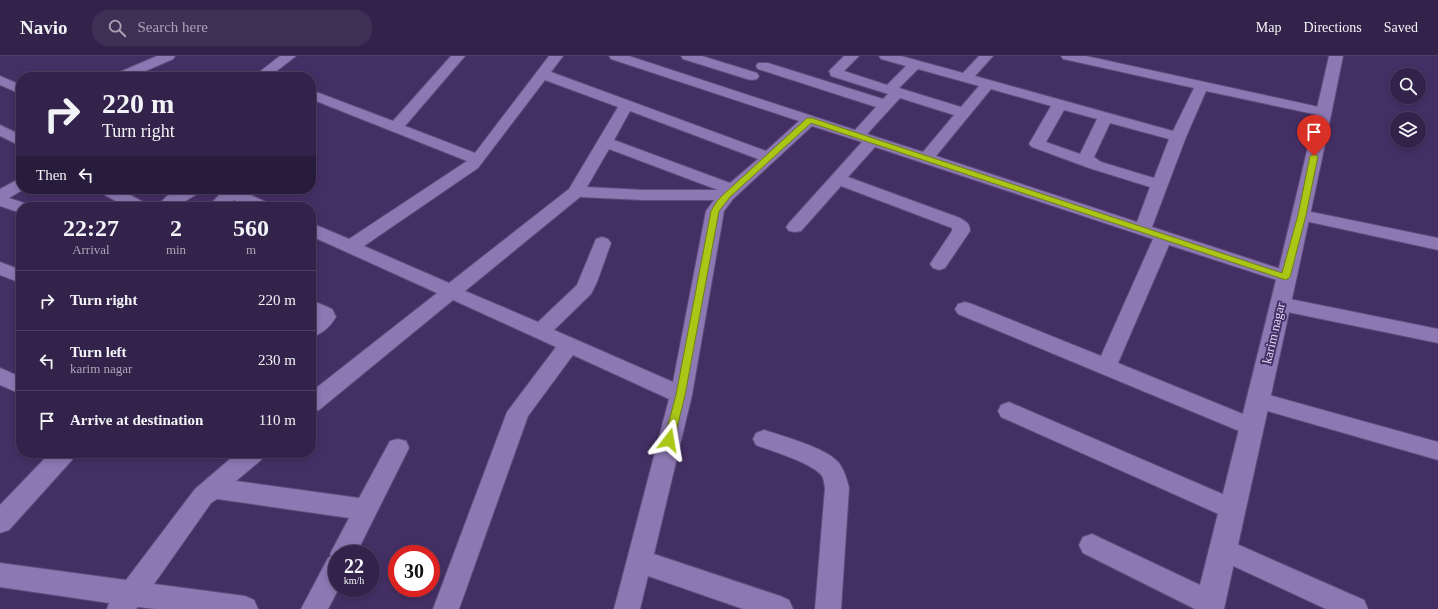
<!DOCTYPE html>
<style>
body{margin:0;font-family:Georgia,serif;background:#3e2f55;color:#f1f3f6;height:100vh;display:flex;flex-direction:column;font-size:15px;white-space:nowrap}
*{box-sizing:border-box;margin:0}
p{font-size:13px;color:#a9a4b5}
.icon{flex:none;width:22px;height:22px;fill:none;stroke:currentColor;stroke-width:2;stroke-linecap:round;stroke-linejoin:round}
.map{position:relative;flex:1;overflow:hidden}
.details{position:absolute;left:16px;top:146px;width:300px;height:256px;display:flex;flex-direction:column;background:#33234b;border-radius:16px;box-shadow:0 2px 6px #0003,0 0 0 1px #4e4063}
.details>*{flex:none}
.guide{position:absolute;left:16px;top:16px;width:300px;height:122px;border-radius:16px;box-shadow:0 2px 6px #0003,0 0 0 1px #4e4063;background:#33234b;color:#f1f3f6;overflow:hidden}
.buttons{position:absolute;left:1390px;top:12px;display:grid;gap:8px}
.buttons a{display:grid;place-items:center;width:36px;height:36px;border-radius:50%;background:#33234b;box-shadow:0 2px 6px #0003,0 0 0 1px #4e4063;font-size:20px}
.speed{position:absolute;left:328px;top:489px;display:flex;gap:8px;font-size:20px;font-weight:700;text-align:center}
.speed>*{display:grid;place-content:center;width:52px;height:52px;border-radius:50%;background:#33234b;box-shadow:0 2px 6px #0003,0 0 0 1px #4e4063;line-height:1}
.speed small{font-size:10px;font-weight:400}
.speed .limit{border:6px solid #d22;background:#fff;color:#111}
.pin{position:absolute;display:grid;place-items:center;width:34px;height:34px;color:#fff;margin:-41px -17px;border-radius:50% 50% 50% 0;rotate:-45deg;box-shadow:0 0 4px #0007}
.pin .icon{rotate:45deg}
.me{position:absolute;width:44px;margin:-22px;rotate:14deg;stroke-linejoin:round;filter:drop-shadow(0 0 3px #0008)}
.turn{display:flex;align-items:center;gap:14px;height:84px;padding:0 20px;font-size:18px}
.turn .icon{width:52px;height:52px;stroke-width:2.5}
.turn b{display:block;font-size:28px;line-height:34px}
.then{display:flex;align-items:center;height:38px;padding:0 20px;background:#0003;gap:8px;font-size:15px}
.eta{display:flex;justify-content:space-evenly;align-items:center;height:68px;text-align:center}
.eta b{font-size:24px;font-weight:800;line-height:28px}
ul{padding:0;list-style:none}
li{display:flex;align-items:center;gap:12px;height:60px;padding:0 20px;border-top:1px solid #4e4063}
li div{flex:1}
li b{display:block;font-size:15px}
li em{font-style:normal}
header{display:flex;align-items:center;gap:24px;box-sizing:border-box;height:56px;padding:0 20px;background:#33234b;border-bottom:1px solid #4e4063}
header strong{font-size:19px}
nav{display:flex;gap:22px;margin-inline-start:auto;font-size:14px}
.search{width:280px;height:36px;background:#3e2f55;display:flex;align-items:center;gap:10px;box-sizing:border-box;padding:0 14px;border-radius:16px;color:#a9a4b5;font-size:15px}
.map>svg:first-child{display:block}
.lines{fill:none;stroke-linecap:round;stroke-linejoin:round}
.minor-casing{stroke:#5f4c7a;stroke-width:2}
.tertiary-casing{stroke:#5f4c7a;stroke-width:2}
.minor{fill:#8c78b3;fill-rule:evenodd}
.tertiary{fill:#8c78b3;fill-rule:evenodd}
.route{fill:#aac718;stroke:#6e8110}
.labels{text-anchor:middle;stroke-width:4;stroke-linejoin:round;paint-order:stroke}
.street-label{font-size:13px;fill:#e4dafa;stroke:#442f64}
</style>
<header>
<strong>Navio</strong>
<div class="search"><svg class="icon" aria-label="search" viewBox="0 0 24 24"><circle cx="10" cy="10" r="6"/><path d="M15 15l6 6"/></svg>Search here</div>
<nav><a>Map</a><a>Directions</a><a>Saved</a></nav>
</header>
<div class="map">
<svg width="1438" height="553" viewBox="0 0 1438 553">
<rect width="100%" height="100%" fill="#442f64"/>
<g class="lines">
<g class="minor-casing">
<g id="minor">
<polygon points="157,0 175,0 173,3 132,21 113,21 115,18"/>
<polygon points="280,0 296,0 269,21 253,21"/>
<path d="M 451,0 L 465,0 L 405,70 L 475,97 L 549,0 L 563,0 L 551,16 L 766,95 L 799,65 L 611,3 L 609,0 L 629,0 L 855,74 L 876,51 L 758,13 L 756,10 L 758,7 L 768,7 L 883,43 L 888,38 L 831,20 L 829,15 L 844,0 L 859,0 L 844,15 L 887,29 L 906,10 L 881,3 L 879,0 L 901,0 L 963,17 L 979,0 L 993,0 L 975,20 L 1173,75 L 1194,32 L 1068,4 L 1063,3 L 1061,0 L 1086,0 L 1328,53 L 1330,56 L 1328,59 L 1323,60 L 1206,35 L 1186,81 L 1152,171 L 1293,217 L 1295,221 L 1293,225 L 1286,227 L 1169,189 L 1118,307 L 1260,365 L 1263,371 L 1260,377 L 1252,380 L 1244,377 L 958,258 L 955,253 L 958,248 L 965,246 L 972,248 L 1101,300 L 1153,183 L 875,91 L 848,121 L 960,162 C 966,166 970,167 970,175 L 945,212 L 939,214 L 933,212 L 930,208 L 952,175 L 952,172 L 841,130 L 801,175 L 795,176 L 789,175 L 786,171 L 789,167 L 862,86 L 812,70 L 733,143 L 724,155 L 692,339 L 654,498 L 780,540 L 789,544 L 793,553 L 743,553 L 648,520 L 640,553 L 614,553 L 669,343 L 573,299 L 528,360 L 459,553 L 433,553 L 507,356 L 556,291 L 453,244 L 319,354 L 311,356 L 311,336 L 437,237 L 311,180 L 311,167 L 349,183 L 467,105 L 311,43 L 311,34 L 393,65 ZM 918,13 L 979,30 L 961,51 L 899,32 ZM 545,24 L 618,51 L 569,133 L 449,227 L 364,190 L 478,112 ZM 991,33 L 1051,50 L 1029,88 L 1032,91 L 1089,112 L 1150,131 L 1137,166 L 936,100 ZM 900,42 L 954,59 L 923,96 L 867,78 ZM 1064,54 L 1097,63 L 1080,98 L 1046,86 ZM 630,55 L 758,103 L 730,127 L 614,84 ZM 1110,67 L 1169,83 L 1154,122 L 1101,106 L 1094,101 ZM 609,93 L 718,134 L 643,134 L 587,131 ZM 580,141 L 643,144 L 714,144 L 706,155 L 673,326 L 554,274 L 591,238 L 597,226 L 611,187 L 608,183 L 602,181 L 596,183 L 577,229 L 538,266 L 465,235 Z"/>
<polygon points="681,0 702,0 757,17 759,20 757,23 752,24 747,23 683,3"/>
<polygon points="0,20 21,29 21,38 0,29"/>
<polygon points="0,69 21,79 21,90 0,80"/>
<polygon points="21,123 21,133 24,133 9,142 27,148 29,151 21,151 21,157 0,150 0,133 15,125"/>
<polygon points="99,133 119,133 145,147 147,151 127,151 101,137"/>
<polygon points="181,133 201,133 199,137 175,151 156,151 167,140"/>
<polygon points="217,133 238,133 268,147 270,151 249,151 234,144 226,151 208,151 221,137"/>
<polygon points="1302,154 1438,182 1438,194 1296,163 1293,159 1296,155"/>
<polygon points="0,206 21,214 21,227 0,219"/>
<polygon points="1280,241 1438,273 1438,287 1273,253 1270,248 1273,243"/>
<path d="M 311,244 L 332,253 L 336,261 C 330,271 322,278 311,281 L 311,264 L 314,261 L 311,259 Z"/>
<polygon points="0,312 21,321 21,338 0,329"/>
<polygon points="1258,336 1438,386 1438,404 1250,350 1247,344 1250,338"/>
<polygon points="1009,346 1241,446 1244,453 1241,460 1232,464 1223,460 1001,361 998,355 1001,349"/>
<path d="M 764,374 C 783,380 826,392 838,406 C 844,413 847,423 849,432 L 841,553 L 815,553 L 825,432 C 824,428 824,423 822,420 C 813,407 771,395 756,389 L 753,383 L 756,377 Z"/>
<polygon points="398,383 406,385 409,392 356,498 337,498 337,532 339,532 328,553 301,553 328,502 331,500 330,498 349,462 217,443 211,447 154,528 245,540 254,544 258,553 155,553 138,551 136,553 107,553 109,547 0,531 0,507 126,524 195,433 237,397 264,397 261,404 236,425 359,442 390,385"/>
<polygon points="50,397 75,397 72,404 9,474 0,477 0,449"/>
<polygon points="1092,478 1219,538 1223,547 1221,553 1195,553 1083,497 1079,489 1083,481"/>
<polygon points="1223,482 1364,544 1368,553 1326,553 1214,501 1210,493 1214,485"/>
</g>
</g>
<g class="tertiary-casing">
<path id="tertiary" d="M 1329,0 L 1343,0 C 1306,185 1264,369 1224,553 L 1194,553 C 1240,369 1287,185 1329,0 Z"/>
</g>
<use href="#minor" class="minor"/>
<use href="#tertiary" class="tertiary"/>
</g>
<polygon class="route" points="807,62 812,62 1282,217 1298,159 1310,100 1314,98 1318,100 1306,159 1290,221 1286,224 811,67 730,141 719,155 685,339 674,384 673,387 669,388 665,387 664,384 676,339 711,155 717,145 724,138"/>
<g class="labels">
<g class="street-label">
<text transform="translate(1273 277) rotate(-77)" y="5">karim nagar</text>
</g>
</g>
</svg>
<div class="buttons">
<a><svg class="icon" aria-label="search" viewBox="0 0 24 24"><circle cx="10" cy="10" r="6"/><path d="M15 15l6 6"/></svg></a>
<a><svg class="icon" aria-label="layers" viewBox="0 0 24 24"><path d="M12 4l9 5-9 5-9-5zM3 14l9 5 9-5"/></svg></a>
</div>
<div class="speed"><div>22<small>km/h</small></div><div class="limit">30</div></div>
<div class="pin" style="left:1314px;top:100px;background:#d93025"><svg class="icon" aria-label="arrive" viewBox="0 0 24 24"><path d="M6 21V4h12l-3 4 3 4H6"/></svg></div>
<svg class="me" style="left:669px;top:384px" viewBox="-20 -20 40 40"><path d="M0-17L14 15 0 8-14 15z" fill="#aac718" stroke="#fff" stroke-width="4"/></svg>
<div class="guide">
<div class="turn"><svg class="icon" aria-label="right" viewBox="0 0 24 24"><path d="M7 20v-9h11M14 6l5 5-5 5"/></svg><div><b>220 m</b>Turn right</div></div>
<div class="then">Then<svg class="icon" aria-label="left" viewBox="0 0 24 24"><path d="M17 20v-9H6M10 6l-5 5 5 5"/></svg></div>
</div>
<section class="details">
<div class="eta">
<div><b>22:27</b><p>Arrival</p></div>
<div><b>2</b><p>min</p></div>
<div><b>560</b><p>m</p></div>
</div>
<ul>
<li><svg class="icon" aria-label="right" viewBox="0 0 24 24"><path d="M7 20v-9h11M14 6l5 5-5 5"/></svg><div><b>Turn right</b></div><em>220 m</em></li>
<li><svg class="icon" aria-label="left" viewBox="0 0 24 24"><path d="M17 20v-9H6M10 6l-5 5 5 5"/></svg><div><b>Turn left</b><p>karim nagar</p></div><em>230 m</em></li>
<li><svg class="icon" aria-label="arrive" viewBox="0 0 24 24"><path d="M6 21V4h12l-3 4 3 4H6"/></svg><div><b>Arrive at destination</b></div><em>110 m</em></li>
</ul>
</section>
</div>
